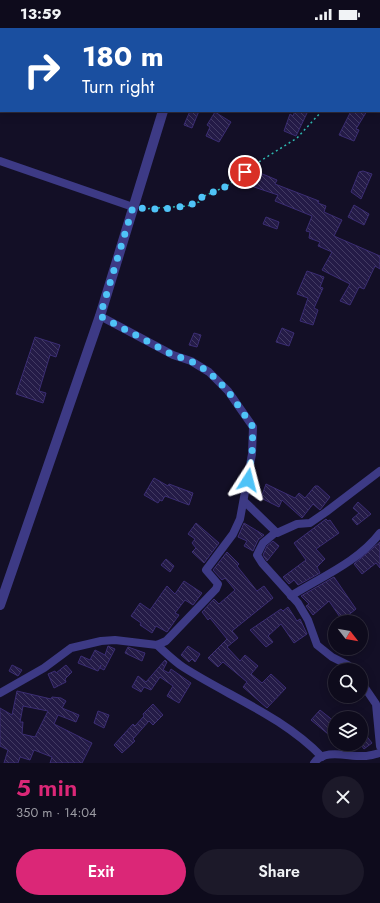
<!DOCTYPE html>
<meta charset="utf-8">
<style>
body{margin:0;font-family:Jost,sans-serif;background:#1c1929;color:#f1f3f6;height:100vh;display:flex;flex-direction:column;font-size:15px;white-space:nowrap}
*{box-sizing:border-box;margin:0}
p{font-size:13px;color:#9b9ba3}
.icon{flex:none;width:22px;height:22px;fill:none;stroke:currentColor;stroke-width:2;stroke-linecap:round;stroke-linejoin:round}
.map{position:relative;height:735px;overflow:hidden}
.drawer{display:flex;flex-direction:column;background:#0e0b1c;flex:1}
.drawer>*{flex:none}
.top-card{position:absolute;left:0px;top:0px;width:380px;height:84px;box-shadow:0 2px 10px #0003,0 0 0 1px #2e2b3b;background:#1a4fa0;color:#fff;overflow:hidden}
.needle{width:26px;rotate:121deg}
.controls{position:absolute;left:328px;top:587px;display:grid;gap:8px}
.controls a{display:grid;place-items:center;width:40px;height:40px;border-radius:50%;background:#0e0b1c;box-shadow:0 2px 10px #0003,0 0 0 1px #2e2b3b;font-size:20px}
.pin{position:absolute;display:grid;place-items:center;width:34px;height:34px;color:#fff;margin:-17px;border:2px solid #fff;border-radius:50%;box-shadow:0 1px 4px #0007}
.me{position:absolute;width:44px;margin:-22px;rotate:9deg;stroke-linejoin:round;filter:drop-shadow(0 0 3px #0008)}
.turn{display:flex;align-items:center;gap:14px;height:84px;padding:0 16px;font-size:18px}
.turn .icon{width:52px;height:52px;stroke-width:2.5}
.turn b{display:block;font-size:28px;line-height:34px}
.round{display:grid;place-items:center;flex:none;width:42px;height:42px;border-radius:21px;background:#1c1929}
.summary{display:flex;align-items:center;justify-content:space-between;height:68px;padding:0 16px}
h1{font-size:24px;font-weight:600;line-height:30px;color:#db2777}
.primary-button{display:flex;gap:8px;margin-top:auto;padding:8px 16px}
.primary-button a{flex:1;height:46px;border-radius:24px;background:#db2777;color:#fff;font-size:16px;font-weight:600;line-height:46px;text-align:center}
.primary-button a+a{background:#1c1929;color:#f1f3f6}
.status{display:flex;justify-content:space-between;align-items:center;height:28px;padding:0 20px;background:#0e0b1c;direction:ltr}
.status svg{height:11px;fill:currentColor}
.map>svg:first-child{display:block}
.building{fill:url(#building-back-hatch);stroke:#3b2d73;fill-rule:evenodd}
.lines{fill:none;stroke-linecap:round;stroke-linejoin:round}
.path{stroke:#2fb8b0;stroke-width:1.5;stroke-dasharray:2 3;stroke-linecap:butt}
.minor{stroke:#3d3a85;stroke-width:8}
.tertiary{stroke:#3d3a85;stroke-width:10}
.route{stroke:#4fc3f7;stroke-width:7;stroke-dasharray:0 12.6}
</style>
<div class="status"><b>13:59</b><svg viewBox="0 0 49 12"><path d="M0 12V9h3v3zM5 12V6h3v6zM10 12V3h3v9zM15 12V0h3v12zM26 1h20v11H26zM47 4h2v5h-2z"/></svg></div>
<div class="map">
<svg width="380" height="735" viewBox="0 0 380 735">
<defs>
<pattern id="building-back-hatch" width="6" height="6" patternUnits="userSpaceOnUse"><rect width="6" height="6" fill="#241b47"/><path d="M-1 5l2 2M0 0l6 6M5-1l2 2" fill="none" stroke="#433b63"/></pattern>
</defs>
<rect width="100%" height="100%" fill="#130f26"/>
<g class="building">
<polygon points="190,83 199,83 192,100 184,97"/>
<polygon points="295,83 308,83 296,108 284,103 290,86 293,88"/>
<polygon points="351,83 367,83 356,101 359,102 354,113 339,107"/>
<polygon points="215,84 231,94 219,114 206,108 210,99 207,97"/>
<polygon points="253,142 277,152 275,156 319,173 318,175 326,178 324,184 342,192 334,208 380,228 380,241 375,238 364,261 359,259 350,277 340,273 350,256 322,242 332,224 318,218 320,214 309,210 310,204 306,203 312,188 275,173 278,167 248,157"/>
<polygon points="363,143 372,146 361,171 351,164 359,144"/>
<polygon points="354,177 369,186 364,197 348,189"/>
<polygon points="266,189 279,194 277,201 263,196"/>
<polygon points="307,243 324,249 320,259 323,260 314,280 318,282 313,297 300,293 308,270 297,266"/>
<polygon points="282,300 294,305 289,318 276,314"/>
<polygon points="194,305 201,307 197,319 189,317"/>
<polygon points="35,309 60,317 56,329 50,327 39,363 46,365 43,375 16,366"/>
<polygon points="154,450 168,458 169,456 193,465 189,477 165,468 162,473 160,472 158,475 144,467"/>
<polygon points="266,456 295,470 299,465 305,470 315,458 318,458 330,469 320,482 313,476 302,490 282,472 279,479 261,470"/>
<polygon points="358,474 371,486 357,497 352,491 359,485 353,480"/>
<polygon points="326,491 328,493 330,492 339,505 316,521 325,531 317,539 320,545 298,557 294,552 289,556 283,549 306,532 294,515"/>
<polygon points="196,495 219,515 204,535 192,524 196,520 192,515 195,511 188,506"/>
<polygon points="244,495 264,507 258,512 253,523 244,518 247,513 238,509"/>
<polygon points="273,513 279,518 267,533 263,527 267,518"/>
<polygon points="380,514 380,540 376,535 362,546 354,536"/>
<polygon points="227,524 239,536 237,538 257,563 264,558 273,570 232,603 238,610 227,619 240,633 245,627 258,638 251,646 262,655 271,646 286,660 267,680 243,659 247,654 223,634 218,639 208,630 227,611 210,590 208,592 202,584 214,571 219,576 235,562 225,550 222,552 213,542"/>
<polygon points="166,531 174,538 170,544 161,537"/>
<polygon points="334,549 356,581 342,592 329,573 313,587 306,578 309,576 301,568"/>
<polygon points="184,553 202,565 193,577 185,572 175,585 179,587 167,604 156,598 152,605 140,597 141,595 131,588 140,575 150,582 167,558 175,566"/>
<polygon points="288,579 297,593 300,591 307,606 294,615 281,596 268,608 273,614 266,619 250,602 281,581 283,583"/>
<polygon points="108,618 115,621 104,642 100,640 101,637 98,643 78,635 81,628 90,632 95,622 105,627"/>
<polygon points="188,618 200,626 195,634 192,631 189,634 181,627"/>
<polygon points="128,619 145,625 142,633 125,625"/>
<polygon points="165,632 167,634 163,642 169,645 171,641 191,655 179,675 167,668 173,658 160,649 151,662 144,659 141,664 132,659 138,648 146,654"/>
<polygon points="12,637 22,642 18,648 9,643"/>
<polygon points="66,637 72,644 65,651 66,654 54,660 48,646 55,643 56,645"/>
<path d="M 17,663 L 51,671 L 52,669 L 61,670 L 66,673 L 62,680 L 79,687 L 76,694 L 58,687 L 54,696 L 92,715 L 82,735 L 50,735 L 52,729 L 34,722 L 30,732 L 20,729 L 18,735 L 4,735 L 8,722 L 0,718 L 0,680 L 12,687 ZM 23,678 L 48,683 L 35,709 L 22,706 L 23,694 L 20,694 Z"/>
<polygon points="153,676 163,687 153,697 149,693 133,711 135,713 122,725 114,717 133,696 135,698 144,688 143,686"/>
<polygon points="320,682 335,694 335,697 328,706 311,692"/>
<polygon points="98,683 109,687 104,700 94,695"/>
<polygon points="361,701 372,715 364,721 361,717"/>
</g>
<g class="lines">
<g class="path">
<polyline points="379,49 380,49"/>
<polyline points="143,181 187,178 199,174 202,169 227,158 254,137 297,110 322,83"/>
</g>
<g class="minor">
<polyline points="373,0 374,1"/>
<polyline points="379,5 380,6"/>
<polyline points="0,133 133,179"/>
<polyline points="244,473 277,505 297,496 310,495 326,484 380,443"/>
<polyline points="276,504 263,515 257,527 262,535 298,575 308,592 317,617 332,629 348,637 352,642"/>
<path d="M 291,568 C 321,549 358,534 380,505"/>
<path d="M 157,617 C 165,624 174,633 183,639 C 230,669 282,688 322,729"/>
<polyline points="361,654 376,676 380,718"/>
<polyline points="0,665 44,640 71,620 101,613 115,612 157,617 166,613 216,561 218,556 206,542 233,506 240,491 252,426 253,399 228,363 209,344 191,333 173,327 100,288"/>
<path d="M 314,735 C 325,720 348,729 364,728 C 370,728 375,726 380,725"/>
</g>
<g class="tertiary">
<polyline points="188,1 189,0"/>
<polyline points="0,577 100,288 163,83"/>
</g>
</g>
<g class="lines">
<path class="route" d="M 245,144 L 227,158 L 202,169 L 199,174 C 178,181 155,183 133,179 L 100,288 L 173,327 L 191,333 L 209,344 L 228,363 L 253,399 L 252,426 L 248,452"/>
</g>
</svg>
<div class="controls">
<a><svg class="needle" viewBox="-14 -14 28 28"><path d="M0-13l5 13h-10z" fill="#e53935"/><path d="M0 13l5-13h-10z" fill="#9b9ba3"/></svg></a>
<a><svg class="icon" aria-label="search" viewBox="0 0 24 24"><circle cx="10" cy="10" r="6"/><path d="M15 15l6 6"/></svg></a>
<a><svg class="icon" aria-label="layers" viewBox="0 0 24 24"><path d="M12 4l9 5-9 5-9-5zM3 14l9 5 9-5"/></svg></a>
</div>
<div class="pin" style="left:245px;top:144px;background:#d93025"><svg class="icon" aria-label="arrive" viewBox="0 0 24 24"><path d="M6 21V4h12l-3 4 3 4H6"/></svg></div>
<svg class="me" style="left:248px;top:452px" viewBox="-20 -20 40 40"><path d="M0-17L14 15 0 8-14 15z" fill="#4fc3f7" stroke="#fff" stroke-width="4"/></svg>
<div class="top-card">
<div class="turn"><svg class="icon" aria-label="right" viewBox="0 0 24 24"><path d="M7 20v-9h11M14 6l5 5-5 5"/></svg><div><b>180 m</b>Turn right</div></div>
</div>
</div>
<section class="drawer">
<div class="summary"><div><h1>5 min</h1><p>350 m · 14:04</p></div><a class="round"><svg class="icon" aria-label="close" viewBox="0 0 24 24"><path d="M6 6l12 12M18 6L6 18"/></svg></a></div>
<div class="primary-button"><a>Exit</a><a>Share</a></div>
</section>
